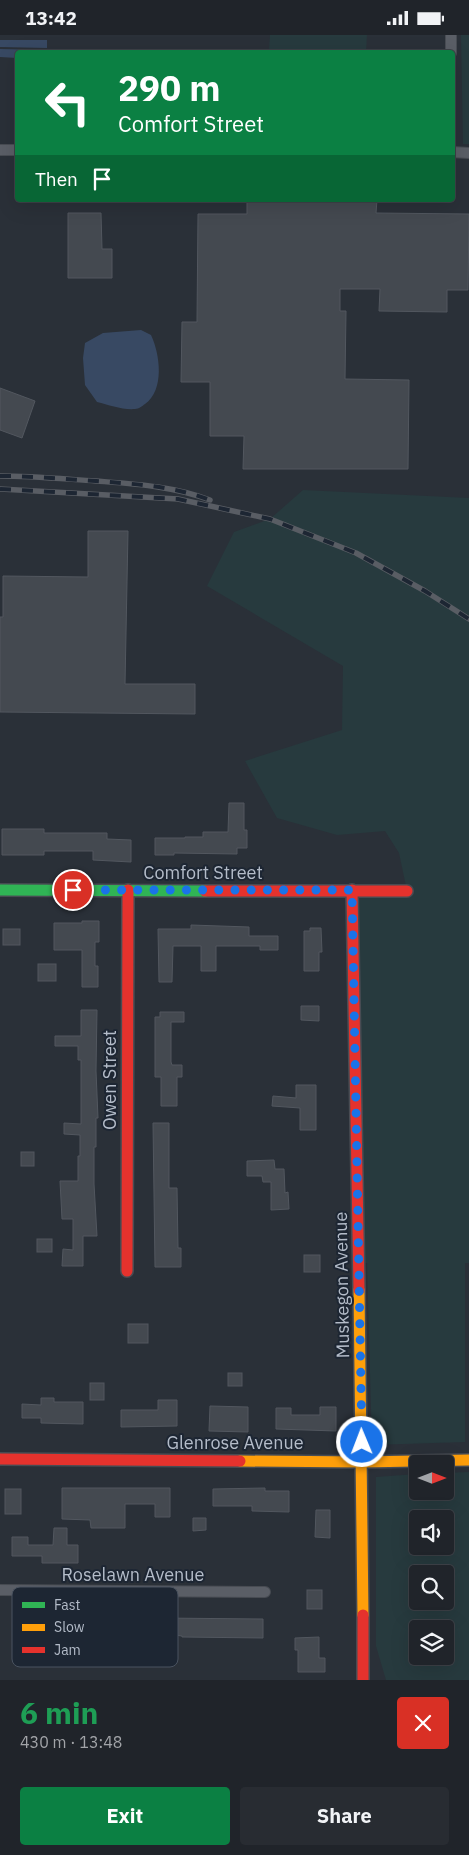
<!DOCTYPE html>
<meta charset="utf-8">
<style>
body{margin:0;font-family:"IBM Plex Sans",sans-serif;background:#282c32;color:#f1f3f6;height:100vh;display:flex;flex-direction:column;font-size:19px;white-space:nowrap}
*{box-sizing:border-box;margin:0}
p{font-size:16px;color:#a2a4a8}
.icon{flex:none;width:28px;height:28px;fill:none;stroke:currentColor;stroke-width:2;stroke-linecap:round;stroke-linejoin:round}
.map{position:relative;height:1645px;overflow:hidden}
.side{display:flex;flex-direction:column;background:#20242a;flex:1}
.side>*{flex:none}
.top-card{position:absolute;left:15px;top:15px;width:440px;height:152px;border-radius:5px;box-shadow:0 5px 20px #0002,0 0 0 1px #3d4147;background:#0b8043;color:#fff;overflow:hidden}
.needle{width:32px;rotate:90deg}
.fabs{position:absolute;left:409px;top:1420px;display:grid;gap:10px}
.fabs a{display:grid;place-items:center;width:45px;height:45px;border-radius:5px;background:#20242a;box-shadow:0 5px 20px #0002,0 0 0 1px #3d4147;font-size:25px}
.pin{position:absolute;display:grid;place-items:center;width:42px;height:42px;color:#fff;margin:-21px;border:2px solid #fff;border-radius:50%;box-shadow:0 1px 5px #0007}
.me{position:absolute;width:55px;margin:-28px;rotate:359deg;stroke-linejoin:round;filter:drop-shadow(0 0 4px #0008)}
.turn{display:flex;align-items:center;gap:18px;height:105px;padding:0 20px;font-size:22px}
.turn .icon{width:65px;height:65px;stroke-width:2.5}
.turn b{display:block;font-size:35px;line-height:42px}
.then{display:flex;align-items:center;height:48px;padding:0 20px;background:#0003;gap:10px;font-size:19px}
.round{display:grid;place-items:center;flex:none;width:52px;height:52px;border-radius:5px;background:#282c32}
.head{display:flex;align-items:center;justify-content:space-between;height:85px;padding:0 20px}
h1{font-size:30px;font-weight:800;line-height:38px;color:#1e9e55}
.button{display:flex;gap:10px;margin-top:auto;padding:10px 20px}
.button a{flex:1;height:58px;border-radius:5px;background:#0b8043;color:#fff;font-size:20px;font-weight:800;line-height:58px;text-align:center}
.button a+a{background:#282c32;color:#f1f3f6}
.status{display:flex;justify-content:space-between;align-items:center;height:35px;padding:0 25px;background:#20242a;direction:ltr}
.status svg{height:14px;fill:currentColor}
.map>svg:first-child{display:block}
.green{fill:#273a3e;fill-rule:evenodd}
.water{fill:#384963}
.building{fill:#444950;stroke:#52575f}
.lines{fill:none;stroke-linecap:round;stroke-linejoin:round}
.street-casing{stroke:#484c53;stroke-width:12}
.fast-casing{stroke:#484c53;stroke-width:14}
.slow-casing{stroke:#484c53;stroke-width:14}
.jam-casing{stroke:#484c53;stroke-width:14}
.street{stroke:#5a5e66;stroke-width:10}
.fast{stroke:#30b455;stroke-width:11}
.slow{stroke:#ff9f0a;stroke-width:11}
.jam{stroke:#e5322d;stroke-width:11}
.rail-casing{stroke:#595d64;stroke-width:5.5}
.rail{stroke:#1d2633;stroke-width:4;stroke-dasharray:11;stroke-linecap:butt}
.route{stroke:#1a73e8;stroke-width:9;stroke-dasharray:0 16.2}
.labels{text-anchor:middle;stroke-width:4;stroke-linejoin:round;paint-order:stroke}
.street-label{font-size:18px;fill:#b4bcc9;stroke:#1d2633}
.key{fill:#1d2633;stroke:#4a5360;stroke-width:1}
.key-label{font-size:14px;fill:#b4bcc9}
</style>
<div class="status"><b>13:42</b><svg viewBox="0 0 49 12"><path d="M0 12V9h3v3zM5 12V6h3v6zM10 12V3h3v9zM15 12V0h3v12zM26 1h20v11H26zM47 4h2v5h-2z"/></svg></div>
<div class="map">
<svg width="469" height="1645" viewBox="0 0 469 1645">
<rect width="100%" height="100%" fill="#2a3038"/>
<g class="green">
<polygon points="270,0 367,0 366,17 269,15"/>
<polygon points="461,0 469,0 469,109 463,109"/>
<polygon points="303,455 469,463 469,1228 465,1228 465,1407 372,1410 367,1228 359,1228 352,855 407,856 399,818 385,796 337,800 277,783 245,726 342,695 343,631 207,551 234,497 270,484"/>
<path d="M 469,1437 L 469,1645 L 386,1645 L 376,1611 L 376,1442 L 417,1439 L 418,1456 L 445,1456 L 445,1438 ZM 418,1484 L 445,1484 L 445,1511 L 418,1511 ZM 418,1539 L 445,1539 L 445,1566 L 418,1566 ZM 418,1594 L 445,1594 L 445,1621 L 418,1621 Z"/>
</g>
<g class="water">
<polygon points="0,5 47,5 47,13 0,12"/>
<polygon points="0,14 47,15 47,17 18,18 17,23 0,22"/>
<path d="M 141,295 L 151,300 C 160,319 165,355 145,369 C 142,371 139,374 135,374 C 122,375 109,370 97,367 L 85,350 L 83,323 L 85,308 L 103,298 Z"/>
</g>
<g class="building">
<polygon points="247,165 377,165 376,178 469,179 468,255 447,255 447,277 379,276 380,254 340,254 340,276 346,276 345,344 409,345 408,434 243,434 244,401 210,401 210,347 181,347 182,287 197,287 198,179 247,179"/>
<polygon points="68,178 101,178 102,214 112,214 112,243 68,243"/>
<polygon points="0,353 35,366 22,403 0,395"/>
<polygon points="88,496 128,496 125,649 195,649 195,679 0,677 0,582 3,582 3,541 88,542"/>
<polygon points="229,768 244,768 244,795 247,795 247,813 237,813 237,819 174,818 174,820 155,820 155,803 185,803 185,802 203,802 203,797 228,797"/>
<polygon points="2,794 44,794 44,798 107,798 107,804 131,805 131,827 93,825 93,816 44,816 44,820 2,820"/>
<polygon points="82,886 99,886 99,907 95,907 95,931 98,931 98,952 82,952 82,915 54,915 54,888 82,888"/>
<polygon points="191,890 249,892 249,901 278,901 278,915 260,915 260,911 216,911 216,936 201,936 201,911 173,911 172,947 159,947 158,894 191,894"/>
<polygon points="310,893 321,893 322,917 319,917 319,936 304,936 304,896 310,896"/>
<rect x="3" y="894" width="17" height="16"/>
<rect x="38" y="929" width="18" height="17"/>
<polygon points="301,971 319,971 319,986 301,985"/>
<polygon points="81,975 97,975 96,1036 98,1083 96,1083 96,1112 94,1112 94,1149 97,1201 83,1201 83,1231 62,1231 63,1214 73,1215 73,1184 62,1184 60,1146 78,1146 78,1121 80,1121 80,1100 64,1099 64,1088 81,1089 81,1025 78,1025 78,1011 55,1011 55,1001 81,1001"/>
<polygon points="160,977 184,977 184,987 171,987 171,1027 172,1030 182,1030 182,1042 177,1042 177,1071 161,1071 161,1042 155,1042 155,982 160,982"/>
<polygon points="296,1050 316,1050 316,1095 300,1095 300,1073 272,1071 273,1061 296,1063"/>
<polygon points="153,1088 169,1088 169,1153 177,1153 178,1213 181,1213 181,1232 155,1232"/>
<rect x="21" y="1117" width="13" height="14"/>
<polygon points="274,1125 275,1134 284,1134 285,1158 288,1157 289,1174 271,1175 271,1147 263,1147 262,1141 247,1141 247,1126"/>
<rect x="37" y="1204" width="15" height="13"/>
<rect x="304" y="1220" width="16" height="17"/>
<rect x="128" y="1289" width="20" height="19"/>
<rect x="228" y="1338" width="14" height="13"/>
<rect x="90" y="1348" width="14" height="17"/>
<polygon points="41,1363 54,1363 54,1367 83,1367 83,1389 41,1388 41,1383 22,1383 22,1369 41,1370"/>
<polygon points="158,1365 177,1365 177,1391 121,1392 121,1375 158,1375"/>
<polygon points="210,1371 248,1372 248,1397 209,1396"/>
<polygon points="320,1372 336,1372 336,1396 276,1394 276,1373 291,1373 291,1380 320,1380"/>
<polygon points="62,1453 170,1453 170,1482 155,1482 155,1469 125,1469 125,1493 91,1493 90,1485 62,1484"/>
<polygon points="265,1453 265,1456 289,1456 289,1477 252,1476 252,1471 213,1471 213,1454"/>
<rect x="5" y="1454" width="16" height="25"/>
<polygon points="316,1475 330,1475 330,1503 315,1502"/>
<polygon points="193,1483 206,1483 206,1495 193,1496"/>
<polygon points="54,1493 67,1493 67,1510 78,1510 78,1528 42,1528 42,1521 12,1521 12,1502 28,1502 28,1510 53,1510"/>
<rect x="307" y="1555" width="15" height="19"/>
<polygon points="54,1582 263,1584 263,1603 182,1602 182,1601 167,1599 90,1600 90,1597 54,1597"/>
<polygon points="319,1602 319,1623 325,1623 325,1637 298,1637 298,1615 295,1615 295,1603"/>
</g>
<g class="lines">
<g class="street-casing">
<g id="street">
<polyline points="451,0 451,18"/>
<polyline points="0,115 18,115"/>
<polyline points="452,117 469,118"/>
<polyline points="0,1555 265,1557"/>
</g>
</g>
<g class="fast-casing">
<polyline id="fast" points="0,855 205,856"/>
</g>
<g class="slow-casing">
<g id="slow">
<polyline points="359,1255 363,1580"/>
<polyline points="240,1426 362,1427 469,1425"/>
</g>
</g>
<g class="jam-casing">
<g id="jam">
<polyline points="352,855 359,1255"/>
<polyline points="205,856 407,856"/>
<polyline points="127,1236 128,855"/>
<polyline points="0,1424 240,1426"/>
<polyline points="363,1580 363,1645"/>
</g>
</g>
<use href="#street" class="street"/>
<use href="#fast" class="fast"/>
<use href="#slow" class="slow"/>
<use href="#jam" class="jam"/>
<g class="rail-casing">
<g id="rail">
<path d="M 0,441 C 32,441 64,444 96,446 C 135,449 173,451 210,465"/>
<polyline points="0,454 178,464 270,484 356,518 425,556 469,584"/>
</g>
</g>
<use href="#rail" class="rail"/>
</g>
<g class="lines">
<polyline class="route" points="73,855 352,855 362,1407"/>
</g>
<g class="labels">
<g class="street-label">
<text x="203" y="844">Comfort Street</text>
<text transform="translate(110 1045) rotate(-90)" y="6">Owen Street</text>
<text transform="translate(342 1250) rotate(-91)" y="6">Muskegon Avenue</text>
<text x="235" y="1414">Glenrose Avenue</text>
<text x="133" y="1546">Roselawn Avenue</text>
</g>
</g>
<rect x="12" y="1552" width="166" height="80" rx="8" class="key"/>
<rect x="22" y="1567" width="23" height="6" fill="#30b455"/>
<rect x="22" y="1589" width="23" height="7" fill="#ff9f0a"/>
<rect x="22" y="1612" width="23" height="6" fill="#e5322d"/>
<g class="key-label">
<text x="54" y="1575">Fast</text>
<text x="54" y="1597">Slow</text>
<text x="54" y="1620">Jam</text>
</g>
</svg>
<div class="fabs">
<a><svg class="needle" viewBox="-14 -14 28 28"><path d="M0-13l5 13h-10z" fill="#e53935"/><path d="M0 13l5-13h-10z" fill="#a2a4a8"/></svg></a>
<a><svg class="icon" aria-label="sound" viewBox="0 0 24 24"><path d="M4 9h4l5-4v14l-5-4H4zM17 9q2 3 0 6"/></svg></a>
<a><svg class="icon" aria-label="search" viewBox="0 0 24 24"><circle cx="10" cy="10" r="6"/><path d="M15 15l6 6"/></svg></a>
<a><svg class="icon" aria-label="layers" viewBox="0 0 24 24"><path d="M12 4l9 5-9 5-9-5zM3 14l9 5 9-5"/></svg></a>
</div>
<div class="pin" style="left:73px;top:855px;background:#d93025"><svg class="icon" aria-label="arrive" viewBox="0 0 24 24"><path d="M6 21V4h12l-3 4 3 4H6"/></svg></div>
<svg class="me" style="left:362px;top:1407px" viewBox="-20 -20 40 40"><circle r="17" fill="#1a73e8" stroke="#fff" stroke-width="3"/><path d="M0-11L8 9 0 5-8 9z" fill="#fff"/></svg>
<div class="top-card">
<div class="turn"><svg class="icon" aria-label="left" viewBox="0 0 24 24"><path d="M17 20v-9H6M10 6l-5 5 5 5"/></svg><div><b>290 m</b>Comfort Street</div></div>
<div class="then">Then<svg class="icon" aria-label="arrive" viewBox="0 0 24 24"><path d="M6 21V4h12l-3 4 3 4H6"/></svg></div>
</div>
</div>
<section class="side">
<div class="head"><div><h1>6 min</h1><p>430 m · 13:48</p></div><a class="round" style="background:#d93025;color:#fff"><svg class="icon" aria-label="close" viewBox="0 0 24 24"><path d="M6 6l12 12M18 6L6 18"/></svg></a></div>
<div class="button"><a>Exit</a><a>Share</a></div>
</section>
